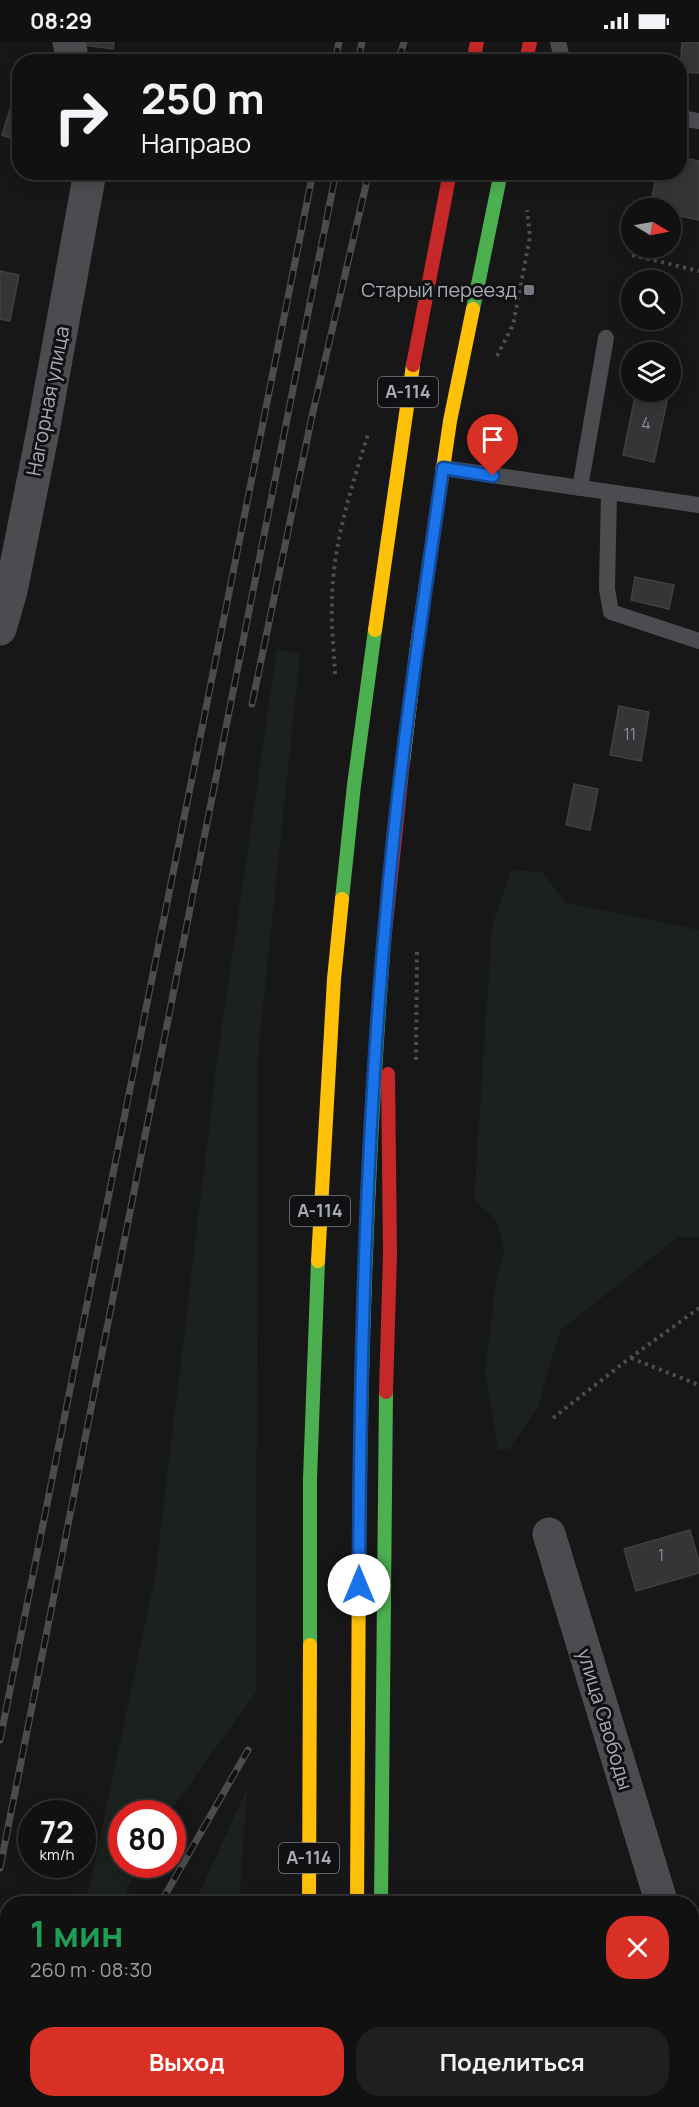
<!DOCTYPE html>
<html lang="ru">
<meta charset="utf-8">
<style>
body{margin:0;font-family:Manrope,sans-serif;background:#1e1f1f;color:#f1f3f6;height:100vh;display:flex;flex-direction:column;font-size:22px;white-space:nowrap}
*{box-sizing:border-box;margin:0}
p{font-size:20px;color:#9c9d9f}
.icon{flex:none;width:33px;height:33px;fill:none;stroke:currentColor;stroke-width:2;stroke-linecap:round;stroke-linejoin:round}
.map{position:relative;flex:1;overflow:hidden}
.drawer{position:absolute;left:0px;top:1854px;width:699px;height:212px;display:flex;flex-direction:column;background:#111;border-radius:24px 24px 0 0;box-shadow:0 3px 15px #0003,0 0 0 2px #303131}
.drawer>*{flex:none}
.top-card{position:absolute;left:12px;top:12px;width:675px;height:126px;border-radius:24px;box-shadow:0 3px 15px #0003,0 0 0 2px #303131;background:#111;color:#f1f3f6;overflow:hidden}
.needle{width:39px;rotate:100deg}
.buttons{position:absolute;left:621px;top:156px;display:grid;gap:12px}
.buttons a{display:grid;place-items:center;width:60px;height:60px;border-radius:50%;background:#111;box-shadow:0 3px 15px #0003,0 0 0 2px #303131;font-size:30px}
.speed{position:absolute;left:18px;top:1758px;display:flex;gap:12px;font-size:30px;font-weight:700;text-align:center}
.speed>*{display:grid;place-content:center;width:78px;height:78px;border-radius:50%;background:#111;box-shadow:0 3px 15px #0003,0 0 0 2px #303131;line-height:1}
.speed small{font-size:15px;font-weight:400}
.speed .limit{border:9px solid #d22;background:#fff;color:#111}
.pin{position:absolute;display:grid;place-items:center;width:51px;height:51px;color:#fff;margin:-62px -26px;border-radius:50% 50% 50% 0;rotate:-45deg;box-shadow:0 0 6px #0007}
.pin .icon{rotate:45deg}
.me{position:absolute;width:66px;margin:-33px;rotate:0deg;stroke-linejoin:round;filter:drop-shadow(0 0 4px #0008)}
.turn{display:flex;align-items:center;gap:21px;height:126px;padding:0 30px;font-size:27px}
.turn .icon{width:78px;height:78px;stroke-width:2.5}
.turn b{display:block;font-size:42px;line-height:51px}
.round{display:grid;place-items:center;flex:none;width:63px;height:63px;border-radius:24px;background:#1e1f1f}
.head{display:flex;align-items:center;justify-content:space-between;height:102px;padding:0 30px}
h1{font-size:36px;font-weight:700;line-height:45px;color:#1e9e55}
.button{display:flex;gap:12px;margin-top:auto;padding:12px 30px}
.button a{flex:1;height:69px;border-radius:24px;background:#d93025;color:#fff;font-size:24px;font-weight:700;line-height:69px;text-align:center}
.button a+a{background:#1e1f1f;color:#f1f3f6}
.status{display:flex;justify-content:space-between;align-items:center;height:42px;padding:0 30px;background:#111;direction:ltr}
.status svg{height:16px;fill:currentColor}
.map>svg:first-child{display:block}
.green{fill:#1b211c}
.building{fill:#343537;stroke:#3f4043;stroke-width:1.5}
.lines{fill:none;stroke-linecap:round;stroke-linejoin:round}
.path{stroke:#4d4e52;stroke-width:4;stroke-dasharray:3 4.5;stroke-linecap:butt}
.lane{stroke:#4b4c50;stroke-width:16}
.street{stroke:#4b4c50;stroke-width:33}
.fast{stroke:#4caf50;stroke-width:14}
.slow{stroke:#ffc107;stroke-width:14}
.jam{stroke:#c62828;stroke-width:14}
.rail-casing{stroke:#4b4c4f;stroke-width:7}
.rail{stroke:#111113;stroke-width:4.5;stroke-dasharray:14;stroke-linecap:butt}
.route-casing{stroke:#114b97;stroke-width:15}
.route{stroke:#1a73e8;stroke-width:10}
.poi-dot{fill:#757880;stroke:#111113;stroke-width:2}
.labels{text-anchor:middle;stroke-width:6;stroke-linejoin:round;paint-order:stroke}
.number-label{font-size:16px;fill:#8b8f98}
.shield{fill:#111113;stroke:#7b7e86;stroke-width:1.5}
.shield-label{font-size:18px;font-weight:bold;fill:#a8adb8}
.poi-label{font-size:20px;fill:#a8adb8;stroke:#111113;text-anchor:end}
.street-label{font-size:20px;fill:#a8adb8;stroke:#111113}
</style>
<div class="status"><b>08:29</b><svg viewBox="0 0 49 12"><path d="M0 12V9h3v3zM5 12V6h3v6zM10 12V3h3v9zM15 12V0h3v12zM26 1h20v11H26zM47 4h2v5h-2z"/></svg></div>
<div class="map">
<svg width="699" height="2065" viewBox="0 0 699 2065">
<rect width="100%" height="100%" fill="#171717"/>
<g class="green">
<polygon points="277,607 300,612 258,1011 256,1650 169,1771 122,1772 122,1822 140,1823 120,1861 86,1861 155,1535 217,1019"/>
<polygon points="511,828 542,830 566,861 699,888 699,1195 678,1195 560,1289 537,1367 509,1407 498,1409 485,1330 497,1233 505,1208 496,1178 474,1158 492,884"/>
<polygon points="247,1746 239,1861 195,1861"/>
<polygon points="100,2058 238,2058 238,2065 98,2065"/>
</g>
<g class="building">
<polygon points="84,0 114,0 113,7 83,3"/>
<polygon points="682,0 699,0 699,31 680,30"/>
<polygon points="10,67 20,69 20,100 2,93"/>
<polygon points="680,115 699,119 699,178 670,172 670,166 650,166 657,130 680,130"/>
<polygon points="0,229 19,233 10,279 0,277"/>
<polygon points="636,350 669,350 654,420 623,413"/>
<polygon points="635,535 674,543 669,567 631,558"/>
<polygon points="619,664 649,670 641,719 610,713"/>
<polygon points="574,742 598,747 590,788 566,783"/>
<polygon points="690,1488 699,1520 699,1531 636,1549 624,1507"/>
</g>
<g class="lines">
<g class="path">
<polyline points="632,213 699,229"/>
<polyline points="497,314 513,283 530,195 527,168"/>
<path d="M 335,632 C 334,609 331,585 332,562 C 332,504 351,447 368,392"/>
<polyline points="416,1018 417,908"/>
<polyline points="631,1316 699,1343"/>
<polyline points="553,1376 630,1316 699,1266"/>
<polyline points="267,2065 268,2058"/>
</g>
<g class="lane">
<polyline points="558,0 563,20"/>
<polyline points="680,76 699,79"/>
<polyline points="443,426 699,463"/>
<polyline points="580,446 606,296"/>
<polyline points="609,451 607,547 611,570 699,599"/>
</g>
<g class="street">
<polyline points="69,0 73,20"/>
<polyline points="0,587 11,549 43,389 90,130"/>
<polyline points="549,1492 662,1862"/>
<polyline points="692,1959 699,1983"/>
</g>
<g class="fast">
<polyline points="473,267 501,130"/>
<polyline points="342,857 354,743 375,588"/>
<path d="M 359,1507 C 361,1305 368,1102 384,900"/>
<polyline points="310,1603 310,1437 318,1219"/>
<polyline points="381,1862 386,1350"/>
<polyline points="357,2058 357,2065"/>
</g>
<g class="slow">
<polyline points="375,588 413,323"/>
<polyline points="403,720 417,604 450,379 473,267"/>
<polyline points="318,1219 334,937 342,857"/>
<polyline points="309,1862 310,1603"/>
<polyline points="357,1862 359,1507"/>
<polyline points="307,2058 307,2065"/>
</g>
<g class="jam">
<polyline points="473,20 477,0"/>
<polyline points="526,20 530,0"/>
<polyline points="413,323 450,130"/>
<polyline points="384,900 403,720"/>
<polyline points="386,1350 390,1212 388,1032"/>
<polyline points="394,2058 398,2065"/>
</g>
<g class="rail-casing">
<g id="rail">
<polyline points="335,20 339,0"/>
<polyline points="358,20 362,0"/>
<polyline points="398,20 404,0"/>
<polyline points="252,662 312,374 369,130"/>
<polyline points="0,1698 313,130"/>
<polyline points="0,1826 336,130"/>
<polyline points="160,1862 248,1708"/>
<polyline points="68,2065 70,2058"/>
</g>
</g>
<use href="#rail" class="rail"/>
</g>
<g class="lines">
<g class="route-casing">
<path id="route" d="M 359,1543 C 360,1316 366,1088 387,862 C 400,716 422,571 443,426 L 493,434"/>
</g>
<use href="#route" class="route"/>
</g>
<rect class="poi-dot" x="523" y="242" width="12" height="12" rx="3"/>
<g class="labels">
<g class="number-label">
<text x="646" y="387">4</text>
<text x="630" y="698">11</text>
<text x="661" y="1519">1</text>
</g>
<g class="shield">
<rect x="378" y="335" width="60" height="30" rx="4.5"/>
<rect x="290" y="1154" width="60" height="30" rx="4.5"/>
<rect x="279" y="1801" width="60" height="30" rx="4.5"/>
</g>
<g class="shield-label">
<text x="408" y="356">А-114</text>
<text x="320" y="1175">А-114</text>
<text x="309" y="1822">А-114</text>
</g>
<g class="poi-label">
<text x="517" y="255">Старый переезд</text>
</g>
<g class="street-label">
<text transform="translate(48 359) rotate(-79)" y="7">Нагорная улица</text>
<text transform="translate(605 1677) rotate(73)" y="7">улица Свободы</text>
</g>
</g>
</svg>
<div class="buttons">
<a><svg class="needle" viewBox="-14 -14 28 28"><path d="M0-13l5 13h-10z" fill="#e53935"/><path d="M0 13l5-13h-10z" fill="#9c9d9f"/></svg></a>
<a><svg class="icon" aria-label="search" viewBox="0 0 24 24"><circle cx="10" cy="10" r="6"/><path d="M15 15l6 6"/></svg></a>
<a><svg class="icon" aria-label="layers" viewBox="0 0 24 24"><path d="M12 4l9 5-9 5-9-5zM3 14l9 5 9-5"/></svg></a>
</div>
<div class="speed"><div>72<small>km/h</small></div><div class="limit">80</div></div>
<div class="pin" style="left:493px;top:434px;background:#d93025"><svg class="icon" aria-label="arrive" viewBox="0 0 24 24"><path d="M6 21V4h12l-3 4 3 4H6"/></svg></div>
<svg class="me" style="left:359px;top:1543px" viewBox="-20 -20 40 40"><circle r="19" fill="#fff"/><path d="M0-13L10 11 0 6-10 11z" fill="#1a73e8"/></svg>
<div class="top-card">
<div class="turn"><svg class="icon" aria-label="right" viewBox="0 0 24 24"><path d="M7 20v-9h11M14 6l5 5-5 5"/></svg><div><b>250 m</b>Направо</div></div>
</div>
<section class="drawer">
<div class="head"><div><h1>1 мин</h1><p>260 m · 08:30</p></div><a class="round" style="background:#d93025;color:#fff"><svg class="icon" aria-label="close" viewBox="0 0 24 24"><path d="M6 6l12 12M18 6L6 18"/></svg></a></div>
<div class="button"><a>Выход</a><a>Поделиться</a></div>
</section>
</div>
